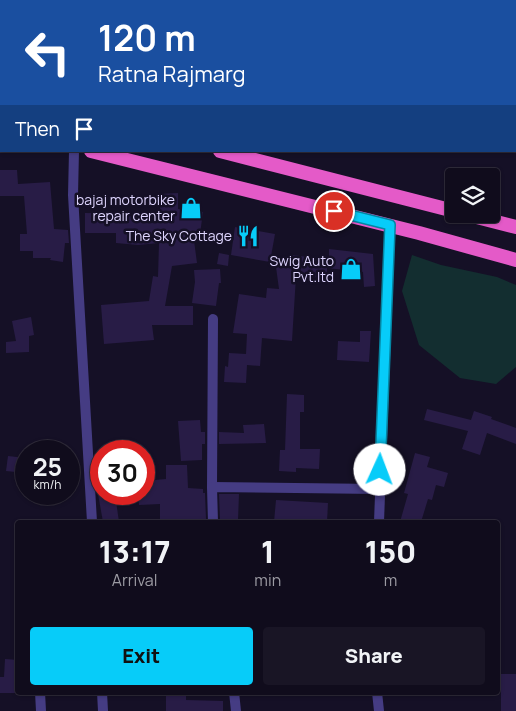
<!DOCTYPE html>
<style>
body{margin:0;font-family:Manrope,sans-serif;background:#191525;color:#f1f3f6;height:100vh;display:flex;flex-direction:column;font-size:19px;white-space:nowrap}
*{box-sizing:border-box;margin:0}
p{font-size:16px;color:#9c9ba3}
.icon{flex:none;width:28px;height:28px;fill:none;stroke:currentColor;stroke-width:2;stroke-linecap:round;stroke-linejoin:round}
.map{position:relative;flex:1;overflow:hidden}
.details{position:absolute;left:15px;top:520px;width:485px;height:175px;display:flex;flex-direction:column;background:#100c1c;border-radius:5px;box-shadow:0 1px 4px #0004,0 0 0 1px #302c3b}
.details>*{flex:none}
.top-card{position:absolute;left:0px;top:0px;width:516px;height:152px;box-shadow:0 1px 4px #0004,0 0 0 1px #302c3b;background:#1a4fa0;color:#fff;overflow:hidden}
.tools{position:absolute;left:445px;top:168px;display:grid;gap:10px}
.tools a{display:grid;place-items:center;width:55px;height:55px;border-radius:5px;background:#100c1c;box-shadow:0 1px 4px #0004,0 0 0 1px #302c3b;font-size:25px}
.speed{position:absolute;left:15px;top:440px;display:flex;gap:10px;font-size:25px;font-weight:700;text-align:center}
.speed>*{display:grid;place-content:center;width:65px;height:65px;border-radius:50%;background:#100c1c;box-shadow:0 1px 4px #0004,0 0 0 1px #302c3b;line-height:1}
.speed small{font-size:12px;font-weight:400}
.speed .limit{border:8px solid #d22;background:#fff;color:#111}
.pin{position:absolute;display:grid;place-items:center;width:42px;height:42px;color:#fff;margin:-21px;border:2px solid #fff;border-radius:50%;box-shadow:0 1px 5px #0007}
.me{position:absolute;width:55px;margin:-28px;rotate:2deg;stroke-linejoin:round;filter:drop-shadow(0 0 4px #0008)}
.turn{display:flex;align-items:center;gap:18px;height:105px;padding:0 15px;font-size:22px}
.turn .icon{width:65px;height:65px;stroke-width:2.5}
.turn b{display:block;font-size:35px;line-height:42px}
.then{display:flex;align-items:center;height:48px;padding:0 15px;background:#0003;gap:10px;font-size:19px}
.eta{display:flex;justify-content:space-evenly;align-items:center;height:85px;text-align:center}
.eta b{font-size:30px;font-weight:800;line-height:35px}
.primary-button{display:flex;gap:10px;margin-top:auto;padding:10px 15px}
.primary-button a{flex:1;height:58px;border-radius:5px;background:#07ccf9;color:#111;font-size:20px;font-weight:800;line-height:58px;text-align:center}
.primary-button a+a{background:#191525;color:#f1f3f6}
.map>svg:first-child{display:block}
.green{fill:#132e30}
.building{fill:#281c46}
.lines{fill:none;stroke-linecap:round;stroke-linejoin:round}
.minor{stroke:#453c83;stroke-width:10}
.trunk{stroke:#e45ac8;stroke-width:14}
.route-casing{stroke:#0585a2;stroke-width:12}
.route{stroke:#07ccf9;stroke-width:9}
.labels{text-anchor:middle;stroke-width:5;stroke-linejoin:round;paint-order:stroke}
.poi-label{font-size:14px;fill:#ded5fe;stroke:#151026;text-anchor:end}
</style>
<div class="map">
<svg width="516" height="711" viewBox="0 0 516 711">
<rect width="100%" height="100%" fill="#151026"/>
<polygon class="green" points="412,255 441,265 497,277 516,285 516,367 496,384 460,378 419,345 402,291"/>
<g class="building">
<polygon points="0,170 17,170 18,184 50,182 54,229 68,230 69,243 65,243 63,262 50,260 51,258 33,258 33,251 20,251 20,234 27,234 24,196 0,196"/>
<polygon points="178,193 178,209 203,212 200,234 193,233 197,263 172,266 165,306 193,306 193,325 152,325 154,340 104,344 101,305 149,301 153,276 158,277 159,243 138,245 116,243 116,233 85,233 85,213 160,214 160,194"/>
<polygon points="235,227 275,234 270,262 231,255"/>
<polygon points="329,249 373,254 375,286 364,287 363,272 327,268 327,278 296,276 292,341 262,338 260,366 247,365 246,383 224,382 225,366 228,367 229,353 246,354 247,334 233,333 239,294 266,298 267,288 279,289 276,267 292,265 293,255 307,257 307,259 329,258"/>
<polygon points="219,253 229,255 228,266 217,264"/>
<polygon points="220,269 221,283 219,283 216,306 192,303 195,282 194,270"/>
<polygon points="31,317 34,335 29,336 29,352 6,353 6,342 16,341 12,321"/>
<polygon points="360,331 371,331 369,362 337,360 338,341 360,342"/>
<polygon points="287,394 304,395 304,412 300,412 300,449 320,449 319,469 296,468 296,472 279,471 280,450 285,450"/>
<polygon points="427,409 471,420 474,411 492,417 491,419 516,428 516,444 487,433 480,455 462,449 468,431 424,420"/>
<polygon points="200,420 201,432 205,432 205,444 202,444 202,460 181,461 178,421"/>
<polygon points="264,424 266,443 219,444 219,432 244,433 243,425"/>
<polygon points="415,453 430,457 427,467 448,473 444,487 436,485 432,500 428,499 421,522 400,522 408,494 404,493"/>
<polygon points="8,456 26,458 26,473 6,471"/>
<polygon points="166,465 187,465 188,488 203,489 203,493 205,493 206,519 192,522 160,522 160,504 139,505 138,494 144,494 144,481 166,479"/>
<polygon points="98,494 115,494 119,522 103,522"/>
<polygon points="219,494 239,494 238,520 220,520"/>
<polygon points="276,500 328,503 327,522 274,522"/>
<polygon points="5,659 18,660 17,693 0,693 0,677 4,677"/>
<rect x="501" y="674" width="15" height="37"/>
<polygon points="166,694 186,694 186,700 223,701 223,711 166,711"/>
</g>
<g class="lines">
<g class="minor">
<polyline points="74,151 73,195 92,522"/>
<polyline points="212,487 213,319"/>
<polyline points="213,522 212,487 379,489"/>
<polyline points="379,522 390,225"/>
<polyline points="40,692 41,711"/>
<polyline points="102,692 103,711"/>
<polyline points="234,692 236,711"/>
<polyline points="377,692 379,711"/>
</g>
<g class="trunk">
<polyline points="0,94 1,94"/>
<polyline points="0,128 1,128"/>
<polyline points="91,151 419,233 516,260"/>
<polyline points="220,151 454,211"/>
<polyline points="465,214 516,227"/>
</g>
</g>
<g class="lines">
<g class="route-casing">
<polyline id="route" points="334,211 390,225 380,470"/>
</g>
<use href="#route" class="route"/>
</g>
<defs>
<g id="shop-bare" transform="scale(1.725)"><path d="M-5-2.5h2.3a2.7 3.5 0 0 1 5.4 0H5L5.5 6h-11ZM-1.5-2.5h3a1.5 2.3 0 0 0-3 0Z" fill="#07ccf9" stroke="#151026" stroke-width="2.5" paint-order="stroke"/></g>
<g id="restaurant-bare" transform="scale(1.725)"><path d="M-5-6h1v4h1v-4h1v4h1v-4h1v5L-1.5 .5V6h-2V.5L-5-1ZM5-6V6H3V1.5H1.5Q1.5-4 5-6Z" fill="#07ccf9" stroke="#151026" stroke-width="2.5" paint-order="stroke"/></g>
</defs>
<g fill-rule="evenodd">
<use href="#shop-bare" x="191" y="208"/>
<use href="#restaurant-bare" x="248" y="236"/>
<use href="#shop-bare" x="351" y="269"/>
</g>
<g class="labels">
<g class="poi-label">
<text x="175" y="205">bajaj motorbike<tspan x="175" dy="16">repair center</tspan></text>
<text x="232" y="241">The Sky Cottage</text>
<text x="334" y="266">Swig Auto<tspan x="334" dy="16">Pvt.ltd</tspan></text>
</g>
</g>
</svg>
<div class="tools">
<a><svg class="icon" aria-label="layers" viewBox="0 0 24 24"><path d="M12 4l9 5-9 5-9-5zM3 14l9 5 9-5"/></svg></a>
</div>
<div class="speed"><div>25<small>km/h</small></div><div class="limit">30</div></div>
<div class="pin" style="left:334px;top:211px;background:#d93025"><svg class="icon" aria-label="arrive" viewBox="0 0 24 24"><path d="M6 21V4h12l-3 4 3 4H6"/></svg></div>
<svg class="me" style="left:380px;top:470px" viewBox="-20 -20 40 40"><circle r="19" fill="#fff"/><path d="M0-13L10 11 0 6-10 11z" fill="#07ccf9"/></svg>
<div class="top-card">
<div class="turn"><svg class="icon" aria-label="left" viewBox="0 0 24 24"><path d="M17 20v-9H6M10 6l-5 5 5 5"/></svg><div><b>120 m</b>Ratna Rajmarg</div></div>
<div class="then">Then<svg class="icon" aria-label="arrive" viewBox="0 0 24 24"><path d="M6 21V4h12l-3 4 3 4H6"/></svg></div>
</div>
<section class="details">
<div class="eta">
<div><b>13:17</b><p>Arrival</p></div>
<div><b>1</b><p>min</p></div>
<div><b>150</b><p>m</p></div>
</div>
<div class="primary-button"><a>Exit</a><a>Share</a></div>
</section>
</div>
